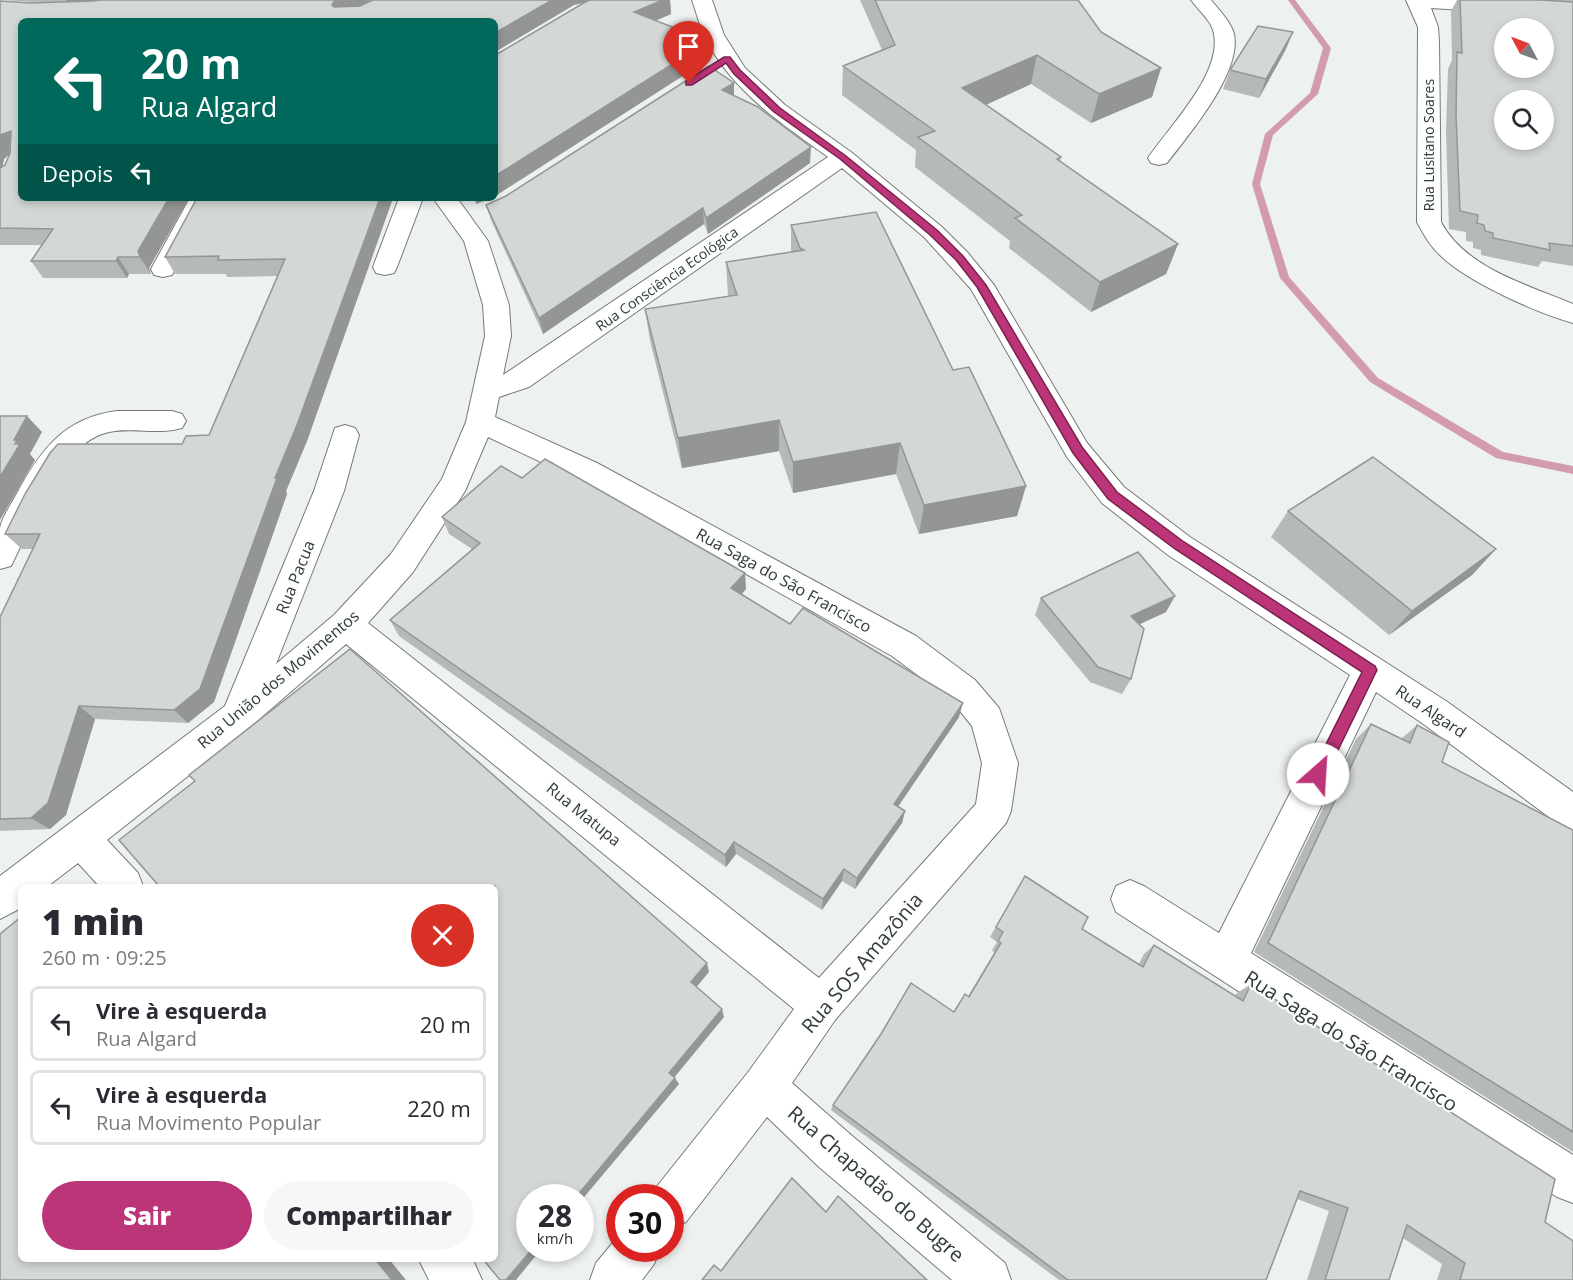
<!DOCTYPE html>
<html lang="pt">
<meta charset="utf-8">
<style>
body{margin:0;font-family:"Open Sans",sans-serif;background:#f7f7f7;color:#2b2b33;height:100vh;display:flex;flex-direction:column;font-size:22px;white-space:nowrap}
*{box-sizing:border-box;margin:0}
p{font-size:20px;color:#7c7c81}
.icon{flex:none;width:33px;height:33px;fill:none;stroke:currentColor;stroke-width:2;stroke-linecap:round;stroke-linejoin:round}
.map{position:relative;flex:1;overflow:hidden}
.panel{position:absolute;left:18px;top:884px;width:480px;height:378px;display:flex;flex-direction:column;background:#fff;border-radius:9px;box-shadow:0 3px 9px #0003}
.panel>*{flex:none}
.banner{position:absolute;left:18px;top:18px;width:480px;height:183px;border-radius:9px;box-shadow:0 3px 9px #0003;background:#00695c;color:#fff;overflow:hidden}
.needle{width:39px;rotate:311deg}
.controls{position:absolute;left:1494px;top:18px;display:grid;gap:12px}
.controls a{display:grid;place-items:center;width:60px;height:60px;border-radius:50%;background:#fff;box-shadow:0 3px 9px #0003;font-size:30px}
.speed{position:absolute;left:516px;top:1184px;display:flex;gap:12px;font-size:30px;font-weight:700;text-align:center}
.speed>*{display:grid;place-content:center;width:78px;height:78px;border-radius:50%;background:#fff;box-shadow:0 3px 9px #0003;line-height:1}
.speed small{font-size:15px;font-weight:400}
.speed .limit{border:9px solid #d22;background:#fff;color:#111}
.pin{position:absolute;display:grid;place-items:center;width:51px;height:51px;color:#fff;margin:-62px -26px;border-radius:50% 50% 50% 0;rotate:-45deg;box-shadow:0 0 6px #0007}
.pin .icon{rotate:45deg}
.me{position:absolute;width:66px;margin:-33px;rotate:26deg;stroke-linejoin:round;filter:drop-shadow(0 0 4px #0008)}
.turn{display:flex;align-items:center;gap:21px;height:126px;padding:0 24px;font-size:27px}
.turn .icon{width:78px;height:78px;stroke-width:2.5}
.turn b{display:block;font-size:42px;line-height:51px}
.then{display:flex;align-items:center;height:57px;padding:0 24px;background:#0003;gap:12px;font-size:22px}
.round{display:grid;place-items:center;flex:none;width:63px;height:63px;border-radius:32px;background:#f7f7f7}
.headline{display:flex;align-items:center;justify-content:space-between;height:102px;padding:0 24px}
h1{font-size:36px;font-weight:800;line-height:45px}
.cta{display:flex;gap:12px;margin-top:auto;padding:12px 24px}
.cta a{flex:1;height:69px;border-radius:36px;background:#bb3578;color:#fff;font-size:24px;font-weight:800;line-height:69px;text-align:center}
.cta a+a{background:#f7f7f7;color:#2b2b33}
ul{padding:0;list-style:none}
li{display:flex;align-items:center;gap:18px;height:75px;margin:0 12px 9px;padding:0 12px;border:3px solid #e1e1e2;border-radius:9px}
li div{flex:1}
li b{display:block;font-size:22px}
li em{font-style:normal}
.map>svg:first-child{display:block}
.lines{fill:none;stroke-linecap:round;stroke-linejoin:round}
.stream{fill:#d39bb0;fill-rule:evenodd}
.minor-casing{stroke:#767a79;stroke-width:2}
.minor{fill:#fff;fill-rule:evenodd}
.wall{fill:#b5b9b8;fill-rule:evenodd}
.shaded-wall{fill:#949696}
.building{fill:#d3d7d6;stroke:#949696;stroke-width:1.5;fill-rule:evenodd}
.route{fill:#bb3578;stroke:#7a224e;stroke-width:1.5}
.labels{text-anchor:middle;stroke-width:4.5;stroke-linejoin:round;paint-order:stroke}
.far-street-label{font-size:14px;fill:#373838;stroke:#fafefd}
.street-label{font-size:16px;fill:#373838;stroke:#fafefd}
.near-street-label{font-size:20px;fill:#373838;stroke:#fafefd}
</style>
<div class="map">
<svg width="1573" height="1280" viewBox="0 0 1573 1280">
<rect width="100%" height="100%" fill="#edf1f0"/>
<g class="lines">
<polygon class="stream" points="1288,0 1295,0 1331,48 1318,94 1273,135 1260,184 1289,277 1378,378 1503,452 1573,466 1573,474 1496,458 1370,382 1280,278 1252,184 1265,134 1310,93 1323,48"/>
<g class="minor-casing">
<g id="minor">
<path d="M 692,0 L 712,0 L 724,35 L 745,68 L 785,105 L 851,152 L 942,227 L 968,253 L 994,285 L 1087,443 L 1124,487 L 1190,537 L 1446,701 L 1573,792 L 1573,830 L 1560,825 L 1422,723 L 1376,692 L 1251,953 L 1573,1155 L 1573,1203 L 1557,1197 L 1116,912 L 1111,899 L 1116,886 L 1130,880 L 1144,886 L 1219,933 L 1350,675 L 1168,555 L 1102,503 L 1067,457 L 971,289 L 924,237 L 842,168 L 529,387 L 499,397 L 495,417 L 597,463 L 916,636 L 975,680 L 999,708 L 1018,763 L 1011,811 L 1006,823 L 835,1020 L 792,1083 L 851,1135 L 1005,1263 L 1011,1280 L 952,1280 L 819,1167 L 767,1117 L 686,1222 L 670,1228 L 670,1197 L 651,1197 L 654,1190 L 749,1071 L 794,1009 L 346,644 L 250,727 L 107,840 L 138,873 L 143,886 L 99,886 L 78,863 L 48,886 L 21,886 L 21,908 L 0,919 L 0,876 L 225,706 L 314,491 L 335,428 L 345,425 L 355,428 L 359,435 L 344,491 L 276,664 L 334,615 L 391,554 L 442,479 L 466,422 L 485,336 L 483,305 L 464,241 L 433,198 L 457,198 L 488,241 L 509,305 L 511,336 L 503,375 L 828,157 C 781,123 730,90 704,35 C 699,24 696,11 692,0 ZM 488,437 L 577,479 L 892,656 L 951,700 L 972,726 L 982,763 L 976,804 L 819,978 L 368,623 L 413,572 L 465,491 Z"/>
<path d="M 1191,0 L 1211,0 C 1219,10 1231,22 1234,34 C 1242,73 1189,134 1167,163 L 1159,165 L 1151,163 L 1148,158 C 1169,127 1222,74 1214,34 C 1212,21 1199,11 1191,0 Z"/>
<path d="M 1406,0 L 1483,0 L 1573,5 L 1573,17 L 1431,8 L 1438,27 L 1439,42 L 1441,222 C 1465,268 1528,285 1573,304 L 1573,323 C 1537,313 1468,282 1441,256 C 1430,246 1424,235 1417,222 L 1418,27 Z"/>
<polygon points="190,198 214,198 172,275 163,277 154,275 151,269"/>
<polygon points="399,198 423,198 397,267 394,273 385,275 376,273 373,267"/>
<path d="M 117,411 L 172,411 L 182,414 L 186,421 L 182,428 C 159,435 133,427 109,432 C 61,441 31,527 11,566 L 0,569 C 0,556 0,541 0,528 C 2,517 11,505 16,495 C 40,451 63,418 117,411 Z"/>
<polygon points="620,1234 620,1248 661,1248 654,1264 642,1280 590,1280 596,1263"/>
<polygon points="418,1258 472,1258 482,1280 429,1280"/>
</g>
</g>
<use href="#minor" class="minor"/>
</g>
<g class="wall">
<path d="M 4,0 L 371,0 L 359,6 L 670,0 L 671,14 L 655,21 L 709,57 L 691,68 L 692,70 L 495,196 L 495,54 L 499,53 L 584,3 L 574,5 L 495,52 L 495,21 L 21,198 L 189,198 L 149,268 L 151,274 L 129,274 L 127,278 L 43,278 L 31,261 L 41,245 L 0,245 L 0,1 L 31,3 L 47,3 ZM 10,154 L 5,165 L 2,167 L 4,159 Z"/>
<polygon points="860,0 1078,0 1101,32 1161,68 1152,97 1091,123 1031,84 986,105 1061,157 1060,162 1178,244 1166,274 1091,312 1009,248 1010,241 915,167 916,150 842,95 843,66 882,50"/>
<polygon points="1457,0 1573,0 1573,266 1542,261 1538,267 1481,255 1481,250 1473,248 1473,242 1466,241 1466,232 1449,229 1446,132 1448,69 1452,60 1451,11"/>
<polygon points="1293,32 1285,51 1259,98 1223,89 1230,70"/>
<polygon points="734,83 734,96 810,163 708,234 704,224 543,334 491,220 486,205 506,196"/>
<polygon points="393,198 307,441 286,491 287,494 214,702 188,723 95,719 66,815 50,829 0,831 0,617 33,549 22,549 5,534 182,444 209,435 277,276 227,277 226,274 175,274 165,257"/>
<polygon points="791,225 953,370 1026,486 1017,516 919,534 896,474 793,493 779,451 682,468 650,341 645,309 728,296 726,262 791,252"/>
<polygon points="522,478 746,589 742,594 790,624 959,717 898,806 905,811 902,823 855,889 842,881 822,910 736,854 726,867 399,636 390,620 472,549 449,534 442,517"/>
<polygon points="1288,511 1496,549 1472,575 1389,635 1271,537"/>
<polygon points="1041,598 1166,612 1139,624 1131,679 1122,694 1090,682 1035,615"/>
<polygon points="1371,724 1401,739 1417,725 1442,762 1573,830 1573,1152 1254,952 1356,739"/>
<polygon points="1025,876 1082,929 1139,964 1144,954 1154,945 1235,996 1237,993 1251,984 1545,1222 1573,1280 1437,1280 1442,1264 1403,1238 1389,1280 1307,1280 1329,1211 1297,1199 1266,1280 1059,1280 831,1110 833,1105 954,1012 968,996 994,953 992,950 997,942 990,937"/>
</g>
<g class="shaded-wall">
<polygon points="66,0 111,0 68,4"/>
<polygon points="335,0 371,0 342,15 332,5"/>
<polygon points="552,0 595,0 574,5 495,52 495,33"/>
<polygon points="663,0 670,0 671,14 636,29 634,12"/>
<polygon points="1293,32 1285,51 1259,98 1266,79"/>
<polygon points="708,41 709,57 691,68 692,70 495,196 495,176 688,52"/>
<polygon points="1037,55 1031,84 957,118 962,88"/>
<polygon points="1161,68 1152,97 1091,123 1099,94"/>
<polygon points="734,83 734,98 722,90"/>
<polygon points="11,131 13,151 4,159 0,179 0,135"/>
<polygon points="811,147 810,163 708,234 706,218"/>
<polygon points="169,198 189,198 149,268 151,274 140,257 138,251"/>
<polygon points="380,198 393,198 307,441 286,491 287,494 214,702 188,723 174,710 275,478"/>
<polygon points="475,198 492,198 476,204"/>
<polygon points="703,208 704,224 543,334 539,318"/>
<polygon points="1178,244 1166,274 1091,312 1100,282"/>
<polygon points="118,257 129,274 127,278 116,261"/>
<polygon points="27,416 42,432 30,454 35,460 0,520 0,477 15,444 14,440"/>
<polygon points="779,420 779,451 682,468 678,438"/>
<polygon points="900,443 896,474 793,493 793,462"/>
<polygon points="1026,486 1017,516 919,534 924,505"/>
<polygon points="1496,549 1472,575 1389,635 1412,611"/>
<polygon points="745,573 746,589 733,604 731,588"/>
<polygon points="1175,596 1166,612 1123,632 1131,616"/>
<polygon points="963,703 959,717 891,817 894,804"/>
<polygon points="79,706 95,719 66,815 50,829 31,818"/>
<polygon points="905,811 902,823 855,889 857,878"/>
<polygon points="734,842 736,854 726,867 725,855"/>
<polygon points="844,869 842,881 822,910 823,899"/>
<polygon points="707,963 709,972 694,990 691,982"/>
<polygon points="722,1009 724,1017 673,1079 669,1073"/>
<polygon points="675,1078 679,1084 580,1202 580,1197 576,1197"/>
<polygon points="533,1248 542,1248 516,1280 506,1280"/>
<polygon points="374,1258 388,1258 406,1280 392,1280"/>
</g>
<g class="building">
<polygon points="101,0 335,0 332,5 334,7 360,6 373,0 552,0 495,33 495,21 21,21 21,198 169,198 138,251 140,257 118,257 116,261 31,261 53,229 0,228 0,168 5,165 10,153 11,131 0,135 0,1 31,3 92,1"/>
<polygon points="590,0 663,0 634,12 708,41 688,52 690,53 495,176 495,54 499,53 587,1"/>
<polygon points="875,0 1078,0 1101,32 1161,68 1099,94 1037,55 962,88 1061,157 1057,159 1178,244 1100,282 1015,218 1022,215 918,137 935,131 843,66 895,45"/>
<path d="M 1460,0 L 1541,0 L 1573,2 L 1573,246 L 1549,243 L 1550,250 L 1493,238 L 1493,233 L 1485,231 L 1484,225 L 1477,223 L 1478,215 L 1460,211 L 1456,115 L 1457,52 L 1462,53 ZM 1504,28 L 1544,28 L 1544,68 L 1504,68 ZM 1504,100 L 1544,100 L 1544,140 L 1504,140 Z"/>
<polygon points="1258,26 1293,32 1266,79 1230,70"/>
<polygon points="709,66 734,83 722,90 758,107 811,147 706,218 703,208 539,318 486,205 506,196"/>
<polygon points="197,198 380,198 297,425 275,478 277,478 200,689 174,710 79,706 48,803 31,818 0,819 0,617 40,534 5,534 25,494 50,453 58,444 182,444 186,436 209,435 285,259 218,260 219,256 165,257"/>
<polygon points="876,212 953,370 969,367 1026,486 924,505 900,443 793,462 779,420 678,438 645,309 737,295 726,262 804,250 800,248 791,225"/>
<polygon points="0,416 27,416 14,440 17,440 15,444 20,444 0,477"/>
<polygon points="1373,457 1496,549 1412,611 1288,511"/>
<polygon points="545,459 745,573 731,588 790,624 803,608 963,703 894,804 905,811 857,878 844,869 823,899 734,842 725,855 390,620 480,543 442,517 501,466 522,478"/>
<polygon points="1138,552 1175,596 1131,616 1144,629 1131,679 1098,667 1041,598"/>
<polygon points="350,649 707,963 691,982 722,1009 669,1073 675,1078 576,1197 530,1197 530,1248 533,1248 506,1280 500,1280 482,1258 495,1258 495,886 159,886 119,840 195,781 189,775"/>
<polygon points="1371,724 1410,743 1417,725 1449,742 1442,762 1573,830 1573,1132 1268,943"/>
<polygon points="1025,876 1088,917 1082,929 1143,967 1154,945 1243,1001 1251,984 1555,1179 1545,1222 1573,1241 1573,1280 1460,1280 1465,1263 1407,1225 1389,1280 1325,1280 1348,1208 1300,1191 1266,1280 1068,1280 833,1105 881,1034 911,983 954,1012 965,994 969,997 1001,943 998,941 1003,932 996,927"/>
<polygon points="21,917 21,1258 374,1258 392,1280 0,1280 0,934"/>
<polygon points="792,1178 826,1212 838,1196 927,1280 702,1280 714,1265 721,1271"/>
</g>
<polygon class="route" points="724,57 730,57 740,70 780,108 846,156 937,230 963,256 986,285 1082,447 1117,492 1184,542 1375,666 1377,670 1324,779 1318,781 1313,779 1311,774 1362,672 1175,549 1108,499 1073,453 977,287 956,260 930,235 840,159 774,112 734,74 726,63 692,85 686,85 686,81"/>
<g class="labels">
<g class="far-street-label">
<text transform="translate(1429 145) rotate(-90)" y="5">Rua Lusitano Soares</text>
<text transform="translate(667 279) rotate(-35)" y="5">Rua Consciência Ecológica</text>
</g>
<g class="street-label">
<text transform="translate(295 577) rotate(-68)" y="6">Rua Pacua</text>
<text transform="translate(784 580) rotate(29)" y="6">Rua Saga do São Francisco</text>
<text transform="translate(278 679) rotate(-40)" y="6">Rua União dos Movimentos</text>
<text transform="translate(1431 711) rotate(34)" y="6">Rua Algard</text>
<text transform="translate(584 814) rotate(39)" y="6">Rua Matupa</text>
</g>
<g class="near-street-label">
<text transform="translate(862 963) rotate(-50)" y="7">Rua SOS Amazônia</text>
<text transform="translate(1351 1041) rotate(32)" y="7">Rua Saga do São Francisco</text>
<text transform="translate(876 1184) rotate(41)" y="7">Rua Chapadão do Bugre</text>
</g>
</g>
</svg>
<div class="controls">
<a><svg class="needle" viewBox="-14 -14 28 28"><path d="M0-13l5 13h-10z" fill="#e53935"/><path d="M0 13l5-13h-10z" fill="#7c7c81"/></svg></a>
<a><svg class="icon" aria-label="search" viewBox="0 0 24 24"><circle cx="10" cy="10" r="6"/><path d="M15 15l6 6"/></svg></a>
</div>
<div class="speed"><div>28<small>km/h</small></div><div class="limit">30</div></div>
<div class="pin" style="left:689px;top:83px;background:#d93025"><svg class="icon" aria-label="arrive" viewBox="0 0 24 24"><path d="M6 21V4h12l-3 4 3 4H6"/></svg></div>
<svg class="me" style="left:1318px;top:774px" viewBox="-20 -20 40 40"><circle r="19" fill="#fff"/><path d="M0-13L10 11 0 6-10 11z" fill="#bb3578"/></svg>
<div class="banner">
<div class="turn"><svg class="icon" aria-label="left" viewBox="0 0 24 24"><path d="M17 20v-9H6M10 6l-5 5 5 5"/></svg><div><b>20 m</b>Rua Algard</div></div>
<div class="then">Depois<svg class="icon" aria-label="left" viewBox="0 0 24 24"><path d="M17 20v-9H6M10 6l-5 5 5 5"/></svg></div>
</div>
<section class="panel">
<div class="headline"><div><h1>1 min</h1><p>260 m · 09:25</p></div><a class="round" style="background:#d93025;color:#fff"><svg class="icon" aria-label="close" viewBox="0 0 24 24"><path d="M6 6l12 12M18 6L6 18"/></svg></a></div>
<ul>
<li><svg class="icon" aria-label="left" viewBox="0 0 24 24"><path d="M17 20v-9H6M10 6l-5 5 5 5"/></svg><div><b>Vire à esquerda</b><p>Rua Algard</p></div><em>20 m</em></li>
<li><svg class="icon" aria-label="left" viewBox="0 0 24 24"><path d="M17 20v-9H6M10 6l-5 5 5 5"/></svg><div><b>Vire à esquerda</b><p>Rua Movimento Popular</p></div><em>220 m</em></li>
</ul>
<div class="cta"><a>Sair</a><a>Compartilhar</a></div>
</section>
</div>
